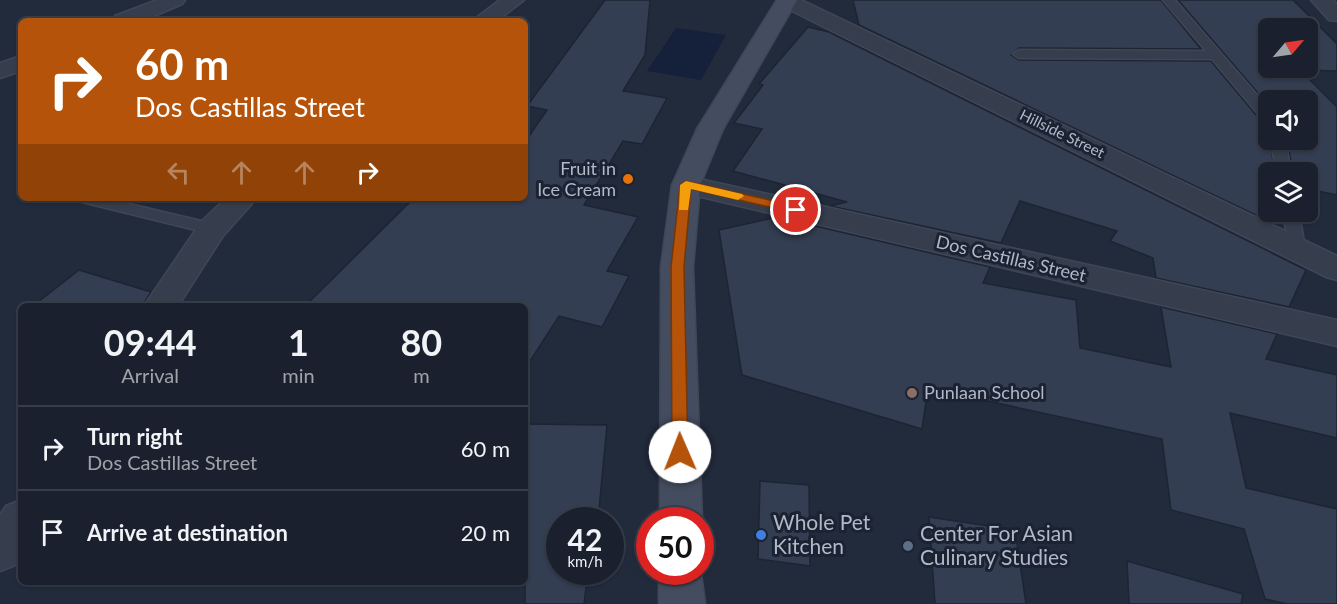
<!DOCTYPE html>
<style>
body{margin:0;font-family:Lato,sans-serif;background:#232835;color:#f1f3f6;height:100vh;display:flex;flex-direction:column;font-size:22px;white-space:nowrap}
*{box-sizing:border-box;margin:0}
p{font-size:20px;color:#9fa3aa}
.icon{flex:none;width:33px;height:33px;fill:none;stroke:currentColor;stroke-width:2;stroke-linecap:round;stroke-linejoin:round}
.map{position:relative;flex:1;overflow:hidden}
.panel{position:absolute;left:18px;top:303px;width:510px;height:282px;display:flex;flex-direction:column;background:#1a202d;border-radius:9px;box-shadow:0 2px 4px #0004,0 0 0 2px #383e49}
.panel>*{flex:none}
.banner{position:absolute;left:18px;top:18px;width:510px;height:183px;border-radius:9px;box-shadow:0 2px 4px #0004,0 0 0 2px #383e49;background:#b45309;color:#fff;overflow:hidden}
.needle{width:39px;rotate:61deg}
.tools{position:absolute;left:1258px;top:18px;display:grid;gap:12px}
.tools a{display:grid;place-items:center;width:60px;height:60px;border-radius:9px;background:#1a202d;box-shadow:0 2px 4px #0004,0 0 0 2px #383e49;font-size:30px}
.speed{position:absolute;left:546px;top:507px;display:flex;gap:12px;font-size:30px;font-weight:700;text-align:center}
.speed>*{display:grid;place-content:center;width:78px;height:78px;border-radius:50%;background:#1a202d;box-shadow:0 2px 4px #0004,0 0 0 2px #383e49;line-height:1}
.speed small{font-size:15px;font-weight:400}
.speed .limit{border:9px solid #d22;background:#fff;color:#111}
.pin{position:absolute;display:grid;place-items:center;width:51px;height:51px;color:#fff;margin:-26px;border:3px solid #fff;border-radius:50%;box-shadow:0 2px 6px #0007}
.me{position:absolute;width:66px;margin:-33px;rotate:359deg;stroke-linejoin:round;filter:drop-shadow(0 0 4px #0008)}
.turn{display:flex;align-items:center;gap:21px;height:126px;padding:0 18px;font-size:27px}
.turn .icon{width:78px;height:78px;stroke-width:2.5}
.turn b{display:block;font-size:42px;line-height:51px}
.lanes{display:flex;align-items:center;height:57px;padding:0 18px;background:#0003;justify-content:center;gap:30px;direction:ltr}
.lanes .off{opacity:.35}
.eta{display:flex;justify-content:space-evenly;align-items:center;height:102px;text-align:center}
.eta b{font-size:36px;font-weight:700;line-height:42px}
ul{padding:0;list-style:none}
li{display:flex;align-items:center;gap:18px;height:84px;padding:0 18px;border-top:2px solid #383e49}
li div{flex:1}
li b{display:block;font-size:22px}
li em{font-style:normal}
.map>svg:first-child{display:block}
.water{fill:#15213a}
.building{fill:#343e52;stroke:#1d2433;stroke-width:1.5;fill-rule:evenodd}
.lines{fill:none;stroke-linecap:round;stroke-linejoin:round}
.service-casing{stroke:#3f4655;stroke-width:3}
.minor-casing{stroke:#3f4655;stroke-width:3}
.tertiary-casing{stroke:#3f4655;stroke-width:3}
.secondary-casing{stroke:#3f4655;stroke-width:3}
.service{fill:#363d4c;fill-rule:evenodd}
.minor{fill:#363d4c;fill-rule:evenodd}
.tertiary{fill:#363d4c;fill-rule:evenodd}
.secondary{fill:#444c5f;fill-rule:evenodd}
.route{fill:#b45309;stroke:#753606;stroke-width:1.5}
.slow{fill:#f59e0b}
.food-dot{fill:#e8710a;stroke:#1b2231;stroke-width:2}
.education-dot{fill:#8d6e63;stroke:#1b2231;stroke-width:2}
.shop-dot{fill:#3f7fe0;stroke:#1b2231;stroke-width:2}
.service-dot{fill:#5c6f8a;stroke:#1b2231;stroke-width:2}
.labels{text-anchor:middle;stroke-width:6;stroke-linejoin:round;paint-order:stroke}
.far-street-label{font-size:15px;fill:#b1b8c8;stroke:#1b2231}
.poi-label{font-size:18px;fill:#b1b8c8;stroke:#1b2231;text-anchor:end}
.street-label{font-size:18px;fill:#b1b8c8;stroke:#1b2231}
.near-poi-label{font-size:21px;fill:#b1b8c8;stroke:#1b2231;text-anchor:start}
</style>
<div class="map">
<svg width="1337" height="604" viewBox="0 0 1337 604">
<rect width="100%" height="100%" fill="#222b3c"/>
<polygon class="water" points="676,28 726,35 701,80 647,71"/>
<g class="building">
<polygon points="605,0 650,0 645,55 623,91 667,98 642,144 623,141 584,205 638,217 607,271 629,276 602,327 559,316 525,369 525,306 305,306 414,198 525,198 525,142 547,110 527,106"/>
<polygon points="853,0 1161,0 1201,49 1019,48 1011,55 1019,60 1211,61 1262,122 1269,124 1274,172 1269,172 1269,181 1261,179 1266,220 859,25"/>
<path d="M 1178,0 L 1293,0 L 1337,44 L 1337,71 L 1304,70 L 1314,79 L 1309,79 L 1337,107 L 1337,195 L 1308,189 L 1308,172 L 1293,172 L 1287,140 L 1308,140 L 1308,100 L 1269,100 L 1269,106 ZM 1269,28 L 1308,28 L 1308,68 L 1269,68 Z"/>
<polygon points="808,27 829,32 1306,270 1289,307 1156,278 1153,258 1110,241 1117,231 1020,201 1001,243 830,206 847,202 733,171 762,129 734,123 763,85 759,84"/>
<polygon points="777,217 990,267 983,283 1076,300 1080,348 1171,367 1161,307 1277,334 1266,359 1337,375 1337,438 1230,413 1246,488 1337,509 1337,604 1287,604 1265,599 1244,529 1171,510 1162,439 928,388 922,429 742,375 719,230"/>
<polygon points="79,270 151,292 142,306 33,306"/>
<polygon points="525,424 607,425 598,520 560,520 560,572 588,572 584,604 525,604"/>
<polygon points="760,481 809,485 810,566 758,559"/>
<polygon points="929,517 1015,530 1026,604 935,604"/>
<polygon points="1127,561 1243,594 1241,604 1129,604"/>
</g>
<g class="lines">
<g class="service-casing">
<g id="service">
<polygon points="1163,0 1175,0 1269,109 1269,122 1264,121 1212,59 1019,58 1013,54 1019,50 1206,51"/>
<polygon points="1271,140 1285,140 1291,172 1276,172"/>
<polygon points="76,198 104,198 218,225 220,229 212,234 78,201"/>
<polygon points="1283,212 1299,212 1305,249 1303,253 1297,255 1289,249"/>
</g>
</g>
<g class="minor-casing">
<g id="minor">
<polygon points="500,0 524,0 497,21 472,21"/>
<polygon points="801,0 1337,256 1337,280 1326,277 780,5 777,1"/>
<polygon points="1311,0 1333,0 1337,4 1337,21 1329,20"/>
<polygon points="686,176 1337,320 1337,346 676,191 672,185 676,179"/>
<polygon points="226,198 257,198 223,236 178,306 144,306 201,222"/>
<polygon points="21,500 21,556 15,565 0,571 0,515 6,506"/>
</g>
</g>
<g class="tertiary-casing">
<g id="tertiary">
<polygon points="157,0 185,0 182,4 142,21 112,21 115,16"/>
<polygon points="21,56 21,71 0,78 0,63"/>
</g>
</g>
<g class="secondary-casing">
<g id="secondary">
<polygon points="777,0 797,0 723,129 700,185 693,267 702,520 700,523 700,520 660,520 661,267 672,185 697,129"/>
<polygon points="700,566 705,604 659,604 659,572 700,572"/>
</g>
</g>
<use href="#service" class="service"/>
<use href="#minor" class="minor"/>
<use href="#tertiary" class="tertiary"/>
<use href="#secondary" class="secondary"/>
</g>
<polygon class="route" points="686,181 796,206 802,210 796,213 691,189 684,267 688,452 685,456 674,456 672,452 671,267 680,185"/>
<polygon class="slow" points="686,181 742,194 744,196 738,200 691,189 688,210 679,210 680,185"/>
<circle class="food-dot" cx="628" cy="179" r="6"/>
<circle class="education-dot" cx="912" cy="393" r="6"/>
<circle class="shop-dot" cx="761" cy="535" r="6"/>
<circle class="service-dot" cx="908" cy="546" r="6"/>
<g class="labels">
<g class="far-street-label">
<text transform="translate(1062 134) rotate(26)" y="5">Hillside Street</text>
</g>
<g class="poi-label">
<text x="616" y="175">Fruit in<tspan x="616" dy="21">Ice Cream</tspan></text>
<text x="924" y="399" text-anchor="start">Punlaan School</text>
</g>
<g class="street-label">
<text transform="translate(1011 259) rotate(13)" y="6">Dos Castillas Street</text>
</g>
<g class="near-poi-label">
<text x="773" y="530">Whole Pet<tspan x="773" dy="24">Kitchen</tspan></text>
<text x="920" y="541">Center For Asian<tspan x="920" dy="24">Culinary Studies</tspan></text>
</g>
</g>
</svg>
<div class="tools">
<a><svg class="needle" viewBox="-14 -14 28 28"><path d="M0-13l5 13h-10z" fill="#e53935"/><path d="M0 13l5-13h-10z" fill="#9fa3aa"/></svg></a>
<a><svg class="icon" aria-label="sound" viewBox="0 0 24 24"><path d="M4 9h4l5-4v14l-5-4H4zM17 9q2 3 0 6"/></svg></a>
<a><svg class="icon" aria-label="layers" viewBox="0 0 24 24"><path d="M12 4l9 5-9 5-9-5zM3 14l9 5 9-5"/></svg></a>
</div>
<div class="speed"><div>42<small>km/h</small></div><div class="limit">50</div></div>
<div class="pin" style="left:796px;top:210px;background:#d93025"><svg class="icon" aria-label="arrive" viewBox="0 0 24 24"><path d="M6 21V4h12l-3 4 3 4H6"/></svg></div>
<svg class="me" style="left:680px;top:452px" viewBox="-20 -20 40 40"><circle r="19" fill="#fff"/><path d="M0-13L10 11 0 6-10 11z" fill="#b45309"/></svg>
<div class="banner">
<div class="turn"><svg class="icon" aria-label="right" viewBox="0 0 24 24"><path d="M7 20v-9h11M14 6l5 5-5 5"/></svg><div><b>60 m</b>Dos Castillas Street</div></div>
<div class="lanes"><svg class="icon off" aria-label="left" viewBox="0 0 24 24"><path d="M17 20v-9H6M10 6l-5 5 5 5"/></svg><svg class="icon off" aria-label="ahead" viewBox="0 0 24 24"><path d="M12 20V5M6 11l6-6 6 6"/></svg><svg class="icon off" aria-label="ahead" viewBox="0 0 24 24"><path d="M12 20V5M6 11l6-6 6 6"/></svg><svg class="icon" aria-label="right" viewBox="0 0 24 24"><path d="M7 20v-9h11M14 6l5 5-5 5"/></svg></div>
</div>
<section class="panel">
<div class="eta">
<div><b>09:44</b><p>Arrival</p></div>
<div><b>1</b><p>min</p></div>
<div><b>80</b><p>m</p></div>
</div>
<ul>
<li><svg class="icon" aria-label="right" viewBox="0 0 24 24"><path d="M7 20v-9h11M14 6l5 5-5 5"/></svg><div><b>Turn right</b><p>Dos Castillas Street</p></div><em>60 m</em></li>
<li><svg class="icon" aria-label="arrive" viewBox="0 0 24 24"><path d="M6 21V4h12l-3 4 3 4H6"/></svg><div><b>Arrive at destination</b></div><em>20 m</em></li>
</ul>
</section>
</div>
